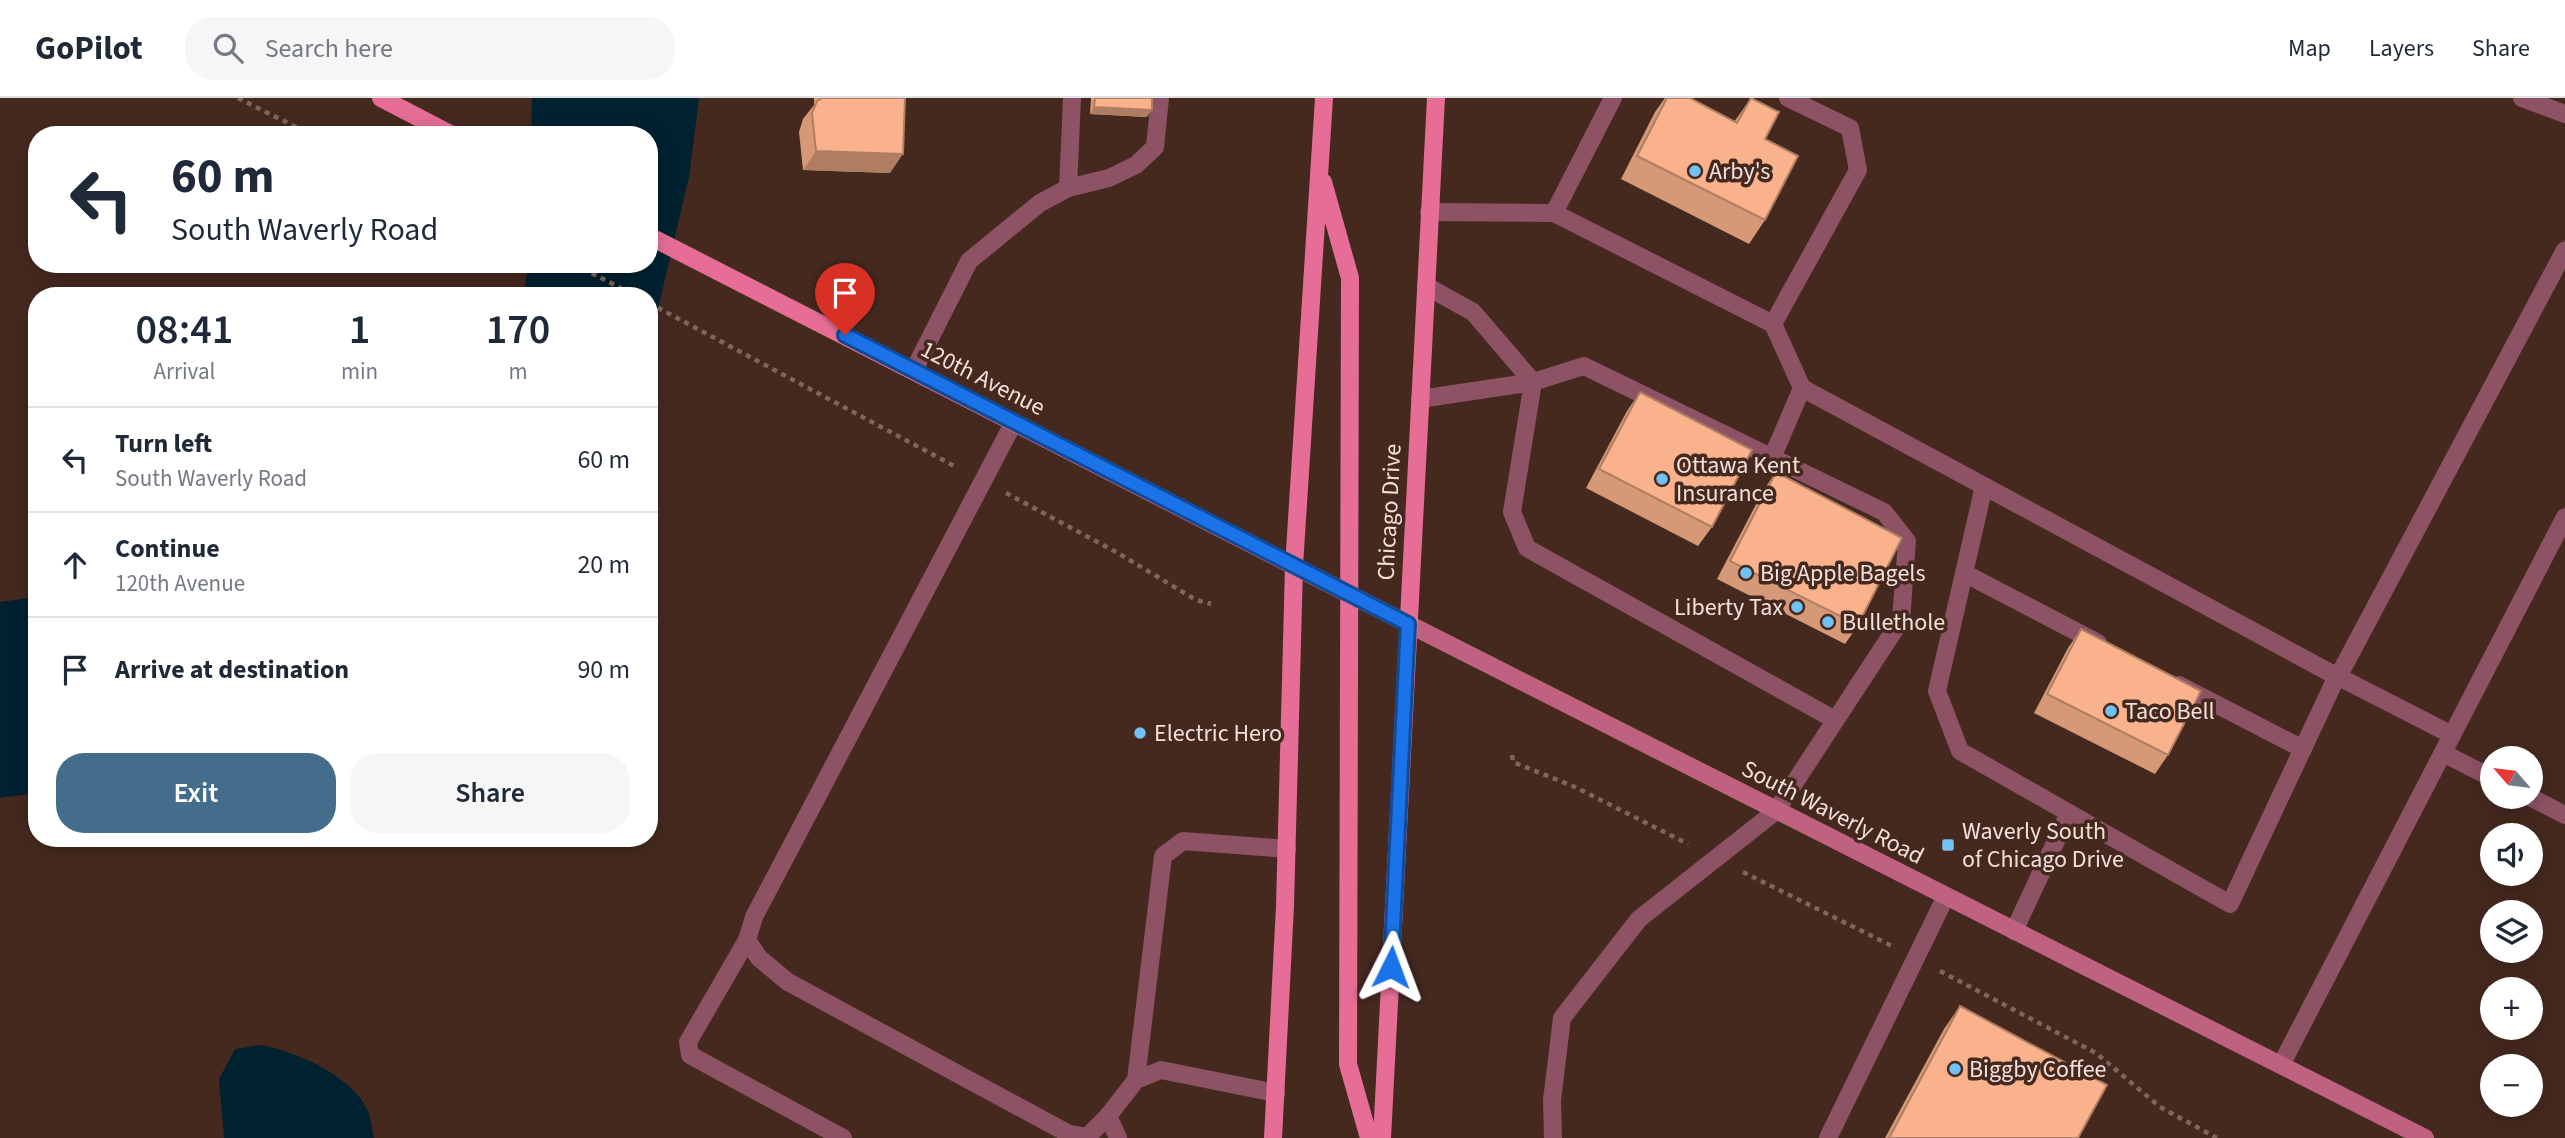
<!DOCTYPE html>
<meta charset="utf-8">
<style>
body{margin:0;font-family:"Source Sans 3",sans-serif;background:#f6f6f7;color:#1f2937;height:100vh;display:flex;flex-direction:column;font-size:26px;white-space:nowrap}
*{box-sizing:border-box;margin:0}
p{font-size:23px;color:#747a83}
.icon{flex:none;width:38px;height:38px;fill:none;stroke:currentColor;stroke-width:2;stroke-linecap:round;stroke-linejoin:round}
.map{position:relative;flex:1;overflow:hidden}
.panel{position:absolute;left:28px;top:189px;width:630px;height:560px;display:flex;flex-direction:column;background:#fff;border-radius:28px;box-shadow:0 4px 18px #0003}
.panel>*{flex:none}
.hud{position:absolute;left:28px;top:28px;width:630px;height:147px;border-radius:28px;box-shadow:0 4px 18px #0003;background:#fff;color:#1f2937;overflow:hidden}
.needle{width:46px;rotate:298deg}
.buttons{position:absolute;left:2480px;top:648px;display:grid;gap:14px}
.buttons a{display:grid;place-items:center;width:63px;height:63px;border-radius:50%;background:#fff;box-shadow:0 4px 18px #0003;font-size:35px}
.pin{position:absolute;display:grid;place-items:center;width:60px;height:60px;color:#fff;margin:-72px -30px;border-radius:50% 50% 50% 0;rotate:-45deg;box-shadow:0 0 7px #0007}
.pin .icon{rotate:45deg}
.me{position:absolute;width:77px;margin:-38px;rotate:3deg;stroke-linejoin:round;filter:drop-shadow(0 0 5px #0008)}
.turn{display:flex;align-items:center;gap:24px;height:147px;padding:0 28px;font-size:32px}
.turn .icon{width:91px;height:91px;stroke-width:2.5}
.turn b{display:block;font-size:49px;line-height:60px}
.eta{display:flex;justify-content:space-evenly;align-items:center;height:119px;text-align:center}
.eta b{font-size:42px;font-weight:600;line-height:49px}
.cta{display:flex;gap:14px;margin-top:auto;padding:14px 28px}
.cta a{flex:1;height:80px;border-radius:28px;background:#446d8c;color:#fff;font-size:28px;font-weight:600;line-height:80px;text-align:center}
.cta a+a{background:#f6f6f7;color:#1f2937}
ul{padding:0;list-style:none}
li{display:flex;align-items:center;gap:21px;height:105px;padding:0 28px;border-top:2px solid #e0e1e3}
li div{flex:1}
li b{display:block;font-size:26px}
li em{font-style:normal}
header{display:flex;align-items:center;gap:42px;box-sizing:border-box;height:98px;padding:0 35px;background:#fff;border-bottom:2px solid #e0e1e3}
header strong{font-size:33px}
nav{display:flex;gap:38px;margin-inline-start:auto;font-size:24px}
.search{width:490px;height:63px;background:#f6f6f7;display:flex;align-items:center;gap:18px;box-sizing:border-box;padding:0 24px;border-radius:28px;color:#747a83;font-size:26px}
.map>svg:first-child{display:block}
.water{fill:#002130}
.lines{fill:none;stroke-linecap:round;stroke-linejoin:round}
.path{stroke:#7f665d;stroke-width:4.5;stroke-dasharray:5 5;stroke-linecap:butt}
.lane{stroke:#8d5264;stroke-width:18}
.secondary{stroke:#bf6280;stroke-width:18}
.primary{stroke:#e66e96;stroke-width:18}
.wall{fill:#d69978}
.shaded-wall{fill:#ae7d62}
.building{fill:#f9b28c;stroke:#ae7d62;stroke-width:2}
.route-casing{stroke:#114b97;stroke-width:18}
.route{stroke:#1a73e8;stroke-width:12}
.poi-dot{fill:#71c1f4;stroke:#45291f;stroke-width:2.5}
.labels{text-anchor:middle;stroke-width:7;stroke-linejoin:round;paint-order:stroke}
.poi-label{font-size:24px;fill:#f3e0da;stroke:#45291f;text-anchor:start}
.street-label{font-size:24px;fill:#f3e0da;stroke:#45291f}
</style>
<header>
<strong>GoPilot</strong>
<div class="search"><svg class="icon" aria-label="search" viewBox="0 0 24 24"><circle cx="10" cy="10" r="6"/><path d="M15 15l6 6"/></svg>Search here</div>
<nav><a>Map</a><a>Layers</a><a>Share</a></nav>
</header>
<div class="map">
<svg width="2565" height="1040" viewBox="0 0 2565 1040">
<rect width="100%" height="100%" fill="#45291f"/>
<g class="water">
<polygon points="532,0 699,0 689,79 649,249 649,198 524,198 528,166 649,166 649,37 531,37"/>
<polygon points="37,499 37,695 0,700 0,504"/>
<path d="M 261,947 C 296,954 352,977 368,1013 C 371,1021 372,1032 374,1040 L 224,1040 L 219,981 L 235,951 Z"/>
</g>
<g class="lines">
<g class="path">
<polyline points="238,0 312,37"/>
<polyline points="574,166 636,198"/>
<polyline points="649,205 958,370"/>
<polyline points="1006,395 1118,455 1196,502 1211,506"/>
<polyline points="1512,657 1513,664 1575,689 1688,746"/>
<polyline points="1743,774 1892,848"/>
<polyline points="1940,873 2096,955 2160,1009 2217,1040"/>
</g>
<g class="lane">
<polyline points="2522,0 2565,16"/>
<polyline points="1068,90 1072,0"/>
<polyline points="1429,114 1554,115 1773,226 1802,290 2338,579 2565,152"/>
<polyline points="1554,115 1613,0"/>
<polyline points="1426,188 1473,214 1533,284 1512,414 1527,450 1835,622"/>
<polyline points="1773,226 1858,72 1850,30 1788,0"/>
<polyline points="914,272 969,163 1040,105 1068,90 1109,80 1136,67 1155,49 1160,0"/>
<polyline points="1420,301 1533,284 1584,268 1884,414 1907,443 1901,522 1776,713 1639,821 1562,920 1552,1002 1553,1040"/>
<polyline points="1014,324 754,819 747,842 759,860 788,884 1069,1036 1087,1039 1108,1018 1136,982 1161,972 1276,995"/>
<polyline points="1772,360 1802,290"/>
<polyline points="1984,388 1937,593 1960,653 2069,715"/>
<polyline points="1964,475 2098,545"/>
<polyline points="2179,587 2303,651"/>
<polyline points="2443,655 2492,680"/>
<polyline points="2528,698 2565,717"/>
<polyline points="2014,833 2069,715 2230,806 2337,578 2452,637"/>
<polyline points="747,842 688,944 690,957 843,1040"/>
<polyline points="2281,967 2565,419"/>
<polyline points="1136,982 1163,758 1183,743 1287,751"/>
<polyline points="1108,1018 1118,1040"/>
<polyline points="1828,1040 1946,798"/>
</g>
<polyline class="secondary" points="1349,496 2425,1040"/>
<g class="primary">
<polyline points="381,0 452,37"/>
<polyline points="1323,84 1350,180 1348,966 1369,1040"/>
<polyline points="649,138 1349,496"/>
<polyline points="1273,1040 1285,808 1294,468 1324,0"/>
<polyline points="1382,1040 1436,0"/>
</g>
</g>
<g class="wall">
<polygon points="814,0 905,0 890,75 803,72 799,34 803,21 814,7"/>
<polygon points="1091,0 1152,0 1147,19 1090,16"/>
<polygon points="1665,0 1690,0 1734,24 1751,0 1765,41 1765,122 1749,146 1621,81 1655,14"/>
<polygon points="1640,294 1712,429 1698,448 1586,390 1627,313"/>
<polygon points="1776,374 1858,527 1845,546 1717,481 1763,393"/>
<polygon points="2081,531 2168,657 2155,676 2034,615 2068,550"/>
<polygon points="1960,908 2078,1040 1885,1040 1944,931"/>
</g>
<g class="shaded-wall">
<polygon points="1094,9 1152,12 1147,19 1090,16"/>
<polygon points="816,53 903,56 890,75 803,72"/>
</g>
<g class="building">
<polygon points="822,0 905,0 903,56 816,53 812,15 817,3"/>
<polygon points="1095,0 1152,0 1152,12 1094,9"/>
<polygon points="1667,0 1690,0 1737,25 1751,0 1779,14 1765,41 1798,58 1765,122 1637,58"/>
<polygon points="1640,294 1752,352 1712,429 1599,371"/>
<polygon points="1776,374 1902,440 1858,527 1730,463"/>
<polygon points="2081,531 2201,593 2168,657 2047,596"/>
<polygon points="1960,908 2107,987 2078,1040 1889,1040"/>
</g>
<g class="lines">
<g class="route-casing">
<polyline id="route" points="845,237 1408,526 1391,869"/>
</g>
<use href="#route" class="route"/>
</g>
<g class="poi-dot">
<circle cx="1695" cy="73" r="7"/>
<circle cx="1662" cy="381" r="7"/>
<circle cx="1746" cy="475" r="7"/>
<circle cx="1797" cy="509" r="7"/>
<circle cx="1828" cy="524" r="7"/>
<circle cx="2111" cy="613" r="7"/>
<circle cx="1140" cy="635" r="7"/>
<rect x="1941" y="740" width="14" height="14" rx="3.5"/>
<circle cx="1955" cy="971" r="7"/>
</g>
<g class="labels">
<g class="poi-label">
<text x="1709" y="81">Arby's</text>
<text x="1676" y="375">Ottawa Kent<tspan x="1676" dy="28">Insurance</tspan></text>
<text x="1760" y="483">Big Apple Bagels</text>
<text x="1783" y="517" text-anchor="end">Liberty Tax</text>
<text x="1842" y="532">Bullethole</text>
<text x="2125" y="621">Taco Bell</text>
<text x="1154" y="643">Electric Hero</text>
<text x="1962" y="741">Waverly South<tspan x="1962" dy="28">of Chicago Drive</tspan></text>
<text x="1969" y="979">Biggby Coffee</text>
</g>
<g class="street-label">
<text transform="translate(983 280) rotate(27)" y="8">120th Avenue</text>
<text transform="translate(1389 414) rotate(-87)" y="8">Chicago Drive</text>
<text transform="translate(1833 714) rotate(27)" y="8">South Waverly Road</text>
</g>
</g>
</svg>
<div class="buttons">
<a><svg class="needle" viewBox="-14 -14 28 28"><path d="M0-13l5 13h-10z" fill="#e53935"/><path d="M0 13l5-13h-10z" fill="#747a83"/></svg></a>
<a><svg class="icon" aria-label="sound" viewBox="0 0 24 24"><path d="M4 9h4l5-4v14l-5-4H4zM17 9q2 3 0 6"/></svg></a>
<a><svg class="icon" aria-label="layers" viewBox="0 0 24 24"><path d="M12 4l9 5-9 5-9-5zM3 14l9 5 9-5"/></svg></a>
<a>+</a>
<a>−</a>
</div>
<div class="pin" style="left:845px;top:237px;background:#d93025"><svg class="icon" aria-label="arrive" viewBox="0 0 24 24"><path d="M6 21V4h12l-3 4 3 4H6"/></svg></div>
<svg class="me" style="left:1391px;top:869px" viewBox="-20 -20 40 40"><path d="M0-17L14 15 0 8-14 15z" fill="#1a73e8" stroke="#fff" stroke-width="4"/></svg>
<div class="hud">
<div class="turn"><svg class="icon" aria-label="left" viewBox="0 0 24 24"><path d="M17 20v-9H6M10 6l-5 5 5 5"/></svg><div><b>60 m</b>South Waverly Road</div></div>
</div>
<section class="panel">
<div class="eta">
<div><b>08:41</b><p>Arrival</p></div>
<div><b>1</b><p>min</p></div>
<div><b>170</b><p>m</p></div>
</div>
<ul>
<li><svg class="icon" aria-label="left" viewBox="0 0 24 24"><path d="M17 20v-9H6M10 6l-5 5 5 5"/></svg><div><b>Turn left</b><p>South Waverly Road</p></div><em>60 m</em></li>
<li><svg class="icon" aria-label="ahead" viewBox="0 0 24 24"><path d="M12 20V5M6 11l6-6 6 6"/></svg><div><b>Continue</b><p>120th Avenue</p></div><em>20 m</em></li>
<li><svg class="icon" aria-label="arrive" viewBox="0 0 24 24"><path d="M6 21V4h12l-3 4 3 4H6"/></svg><div><b>Arrive at destination</b></div><em>90 m</em></li>
</ul>
<div class="cta"><a>Exit</a><a>Share</a></div>
</section>
</div>
